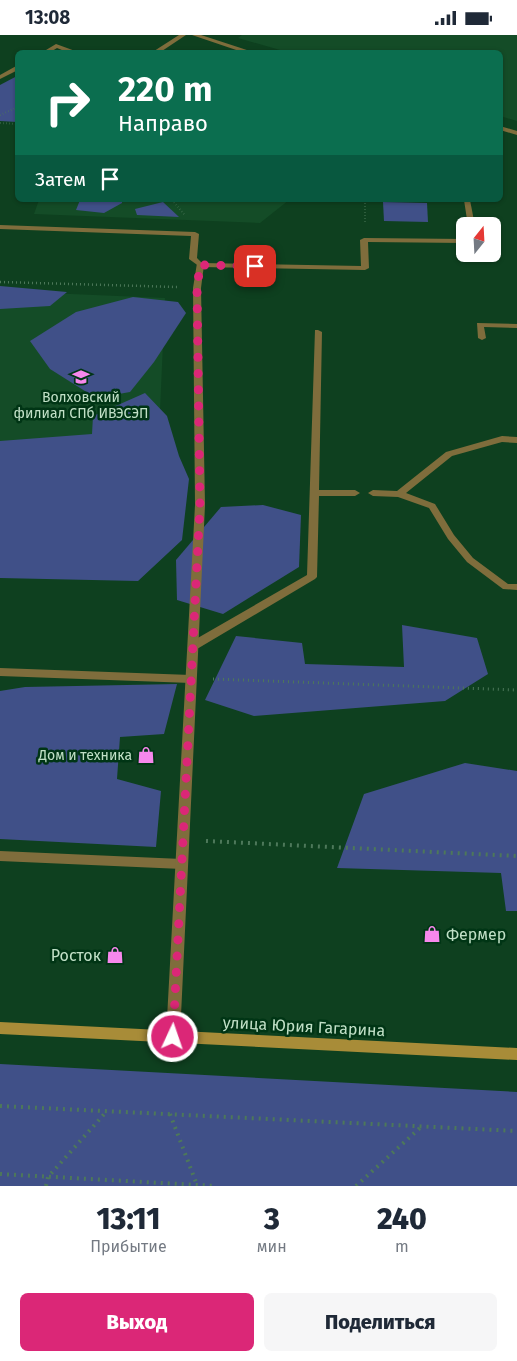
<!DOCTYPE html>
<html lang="ru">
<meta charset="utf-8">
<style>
body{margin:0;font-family:"Fira Sans",sans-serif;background:#f6f6f7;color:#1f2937;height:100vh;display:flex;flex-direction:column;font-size:19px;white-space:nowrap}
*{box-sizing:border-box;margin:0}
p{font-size:16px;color:#747a83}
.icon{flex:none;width:28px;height:28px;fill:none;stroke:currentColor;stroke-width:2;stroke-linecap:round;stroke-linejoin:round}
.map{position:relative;height:1151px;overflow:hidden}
.drawer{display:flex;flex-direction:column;background:#fff;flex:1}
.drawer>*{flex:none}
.banner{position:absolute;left:15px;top:15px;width:488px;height:152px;border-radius:8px;box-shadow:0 1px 4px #0004;background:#0b6e4f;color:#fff;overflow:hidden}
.needle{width:32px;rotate:18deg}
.buttons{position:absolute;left:456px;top:182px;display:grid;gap:10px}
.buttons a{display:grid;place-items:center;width:45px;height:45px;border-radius:8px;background:#fff;box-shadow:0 1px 4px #0004;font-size:25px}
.pin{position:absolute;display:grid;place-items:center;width:42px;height:42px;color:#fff;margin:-21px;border-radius:10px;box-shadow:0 2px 8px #0006}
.me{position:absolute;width:55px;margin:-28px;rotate:3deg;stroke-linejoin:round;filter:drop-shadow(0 0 4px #0008)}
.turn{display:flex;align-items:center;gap:18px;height:105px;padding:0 20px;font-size:22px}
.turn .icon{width:65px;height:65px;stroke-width:2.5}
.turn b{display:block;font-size:35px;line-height:42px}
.then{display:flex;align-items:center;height:48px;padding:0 20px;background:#0003;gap:10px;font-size:19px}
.eta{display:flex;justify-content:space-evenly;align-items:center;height:85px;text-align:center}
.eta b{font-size:30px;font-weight:800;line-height:35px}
.action{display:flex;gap:10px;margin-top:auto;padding:10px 20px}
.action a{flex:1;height:58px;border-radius:8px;background:#db2777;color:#fff;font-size:20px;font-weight:800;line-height:58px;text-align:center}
.action a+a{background:#f6f6f7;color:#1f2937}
.status{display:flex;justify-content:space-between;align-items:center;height:35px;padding:0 25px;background:#fff;direction:ltr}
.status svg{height:14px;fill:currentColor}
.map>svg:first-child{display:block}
.built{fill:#144c27}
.green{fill:#405088}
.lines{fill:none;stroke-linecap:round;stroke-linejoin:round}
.path-far3{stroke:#4d785a;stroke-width:2;stroke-dasharray:0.5 2.5;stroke-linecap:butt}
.path-far2{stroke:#4d785a;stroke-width:2.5;stroke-dasharray:1 3;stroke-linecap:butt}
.path-far1{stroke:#4d785a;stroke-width:3;stroke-dasharray:1 4;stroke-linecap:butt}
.path{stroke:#4d785a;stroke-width:4;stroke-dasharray:2 5;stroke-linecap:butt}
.lane{fill:#7f6d3c;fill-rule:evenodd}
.street{fill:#7f6d3c;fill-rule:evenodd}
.secondary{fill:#a88c38;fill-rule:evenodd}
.route{stroke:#db2777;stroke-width:9;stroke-dasharray:0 16.2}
.labels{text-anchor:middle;stroke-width:5;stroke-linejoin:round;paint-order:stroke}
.poi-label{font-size:14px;fill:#c1e0c7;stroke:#003515}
.near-poi-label{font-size:16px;fill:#c1e0c7;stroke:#003515;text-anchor:start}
.near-street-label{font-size:16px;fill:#c1e0c7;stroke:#003515}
</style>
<div class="status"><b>13:08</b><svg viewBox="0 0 49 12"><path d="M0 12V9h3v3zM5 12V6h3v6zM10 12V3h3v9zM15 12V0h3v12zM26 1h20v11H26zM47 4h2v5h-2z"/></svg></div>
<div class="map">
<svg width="517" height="1151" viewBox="0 0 517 1151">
<rect width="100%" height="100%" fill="#0e401f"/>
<g class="built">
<polygon points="242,0 517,0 517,86 500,81 500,18 287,17 238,3"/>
<polygon points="39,165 289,165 260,188 34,179"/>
<polygon points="0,256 165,263 158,420 0,420"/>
</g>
<g class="green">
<polygon points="17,41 17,87 0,86 0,50"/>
<polygon points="80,165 122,165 122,168 104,178 76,175"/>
<polygon points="163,167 179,182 137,180 135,174"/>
<polygon points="383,167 427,168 428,187 384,186"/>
<polygon points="0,251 67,257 50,271 0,274"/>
<polygon points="133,262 178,267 186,278 154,327 130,357 96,363 50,334 30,306 76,277"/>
<polygon points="145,358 167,381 179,421 189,444 182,505 138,546 0,543 0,406 92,399 93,381"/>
<polygon points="263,470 301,480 299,532 223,579 177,565 176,525 221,472"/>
<polygon points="402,590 477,603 488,639 445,666 254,681 205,665 236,601 302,608 305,629 404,632"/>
<polygon points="177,649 164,699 120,702 117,744 161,756 156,812 0,804 0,656 25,652"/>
<polygon points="465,728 517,736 517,876 506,876 501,838 337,833 364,759"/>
<polygon points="0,1029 517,1057 517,1151 0,1151"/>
</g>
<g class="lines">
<g class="path-far3">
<polyline points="0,80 18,72"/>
<polyline points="0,88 18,89"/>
<polyline points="172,165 184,179"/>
<polyline points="365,165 365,187"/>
</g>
<polyline class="path-far2" points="0,247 177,252"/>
<polyline class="path-far1" points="213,644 517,655"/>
<g class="path">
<polyline points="206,806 517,821"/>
<polyline points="0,1071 517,1096"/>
<polyline points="170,1079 197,1150"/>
<polyline points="0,1139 216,1151"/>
<polyline points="46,1151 48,1142 107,1076"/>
<polyline points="356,1151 421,1092"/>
</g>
<g class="lane">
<polygon points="179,0 186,0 159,18 151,18"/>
<polygon points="56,9 78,17 79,18 69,18 57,13 49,18 41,18"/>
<polygon points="18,30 18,35 0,44 0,40"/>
<polygon points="464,165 470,165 475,191 468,191"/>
<polygon points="0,190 195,197 199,199 197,223 202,228 361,231 360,205 364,203 465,204 465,208 368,207 369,233 365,235 200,232 189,224 191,201 0,194"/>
<polygon points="477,288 517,289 517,293 484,292 486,303 482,305 478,303"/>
<polygon points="315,295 318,295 322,297 319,455 355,455 360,458 355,461 319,461 317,542 315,544 197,614 189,614 188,611 189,608 307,540"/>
<polygon points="502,401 517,402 517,408 502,407 452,421 406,458 435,469 454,500 473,523 508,549 517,549 517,555 503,554 467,527 448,504 429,473 398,462 373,461 368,458 373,455 397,456 446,417"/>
<polygon points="0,633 191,640 195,641 196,644 195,647 191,648 0,641"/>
<polygon points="0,816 182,824 186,825 188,829 186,833 182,834 0,826"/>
</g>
<g class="street">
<polygon points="192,0 201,0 256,18 245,18"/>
<polygon points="500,91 517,96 517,100 500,95"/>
<polygon points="197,228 203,228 204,230 201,253 205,470 180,1002 178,1006 173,1008 168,1006 166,1002 195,470 193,253"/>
</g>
<polygon class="secondary" points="0,987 517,1013 517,1025 0,999"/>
</g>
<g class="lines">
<polyline class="route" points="173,1002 200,470 197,253 200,230 255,231"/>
</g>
<defs>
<g id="university-bare" transform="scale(1.35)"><path d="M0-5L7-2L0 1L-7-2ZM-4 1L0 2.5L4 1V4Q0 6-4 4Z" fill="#f788ec" stroke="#003515" stroke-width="2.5" paint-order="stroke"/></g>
<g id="shop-bare" transform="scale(1.35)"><path d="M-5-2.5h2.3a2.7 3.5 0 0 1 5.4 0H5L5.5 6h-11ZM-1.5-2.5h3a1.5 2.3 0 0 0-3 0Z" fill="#f788ec" stroke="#003515" stroke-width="2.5" paint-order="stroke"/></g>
</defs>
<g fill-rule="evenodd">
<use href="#university-bare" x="81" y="342"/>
<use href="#shop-bare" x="146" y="720"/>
<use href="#shop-bare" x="432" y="899"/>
<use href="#shop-bare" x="115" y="920"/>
</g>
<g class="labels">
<g class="poi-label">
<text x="81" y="367">Волховский<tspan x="81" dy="16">филиал СПб ИВЭСЭП</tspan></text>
<text x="132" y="725" text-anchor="end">Дом и техника</text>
</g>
<g class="near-poi-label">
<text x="446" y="905">Фермер</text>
<text x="101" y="926" text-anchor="end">Росток</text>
</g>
<g class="near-street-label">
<text transform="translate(304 991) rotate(3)" y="6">улица Юрия Гагарина</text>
</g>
</g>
</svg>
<div class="buttons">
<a><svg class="needle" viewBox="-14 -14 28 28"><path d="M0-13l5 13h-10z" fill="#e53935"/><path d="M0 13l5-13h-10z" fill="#747a83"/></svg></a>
</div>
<div class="pin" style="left:255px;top:231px;background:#d93025"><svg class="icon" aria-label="arrive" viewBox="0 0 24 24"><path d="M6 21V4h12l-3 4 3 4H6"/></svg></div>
<svg class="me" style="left:173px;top:1002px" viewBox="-20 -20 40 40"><circle r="17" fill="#db2777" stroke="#fff" stroke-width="3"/><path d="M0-11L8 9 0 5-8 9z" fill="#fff"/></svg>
<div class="banner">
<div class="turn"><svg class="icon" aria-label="right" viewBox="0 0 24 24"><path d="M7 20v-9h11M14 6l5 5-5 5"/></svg><div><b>220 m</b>Направо</div></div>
<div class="then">Затем<svg class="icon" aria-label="arrive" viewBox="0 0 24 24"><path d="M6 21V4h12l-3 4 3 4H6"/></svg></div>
</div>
</div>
<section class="drawer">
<div class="eta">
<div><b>13:11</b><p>Прибытие</p></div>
<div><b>3</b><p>мин</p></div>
<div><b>240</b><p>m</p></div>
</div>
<div class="action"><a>Выход</a><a>Поделиться</a></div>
</section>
